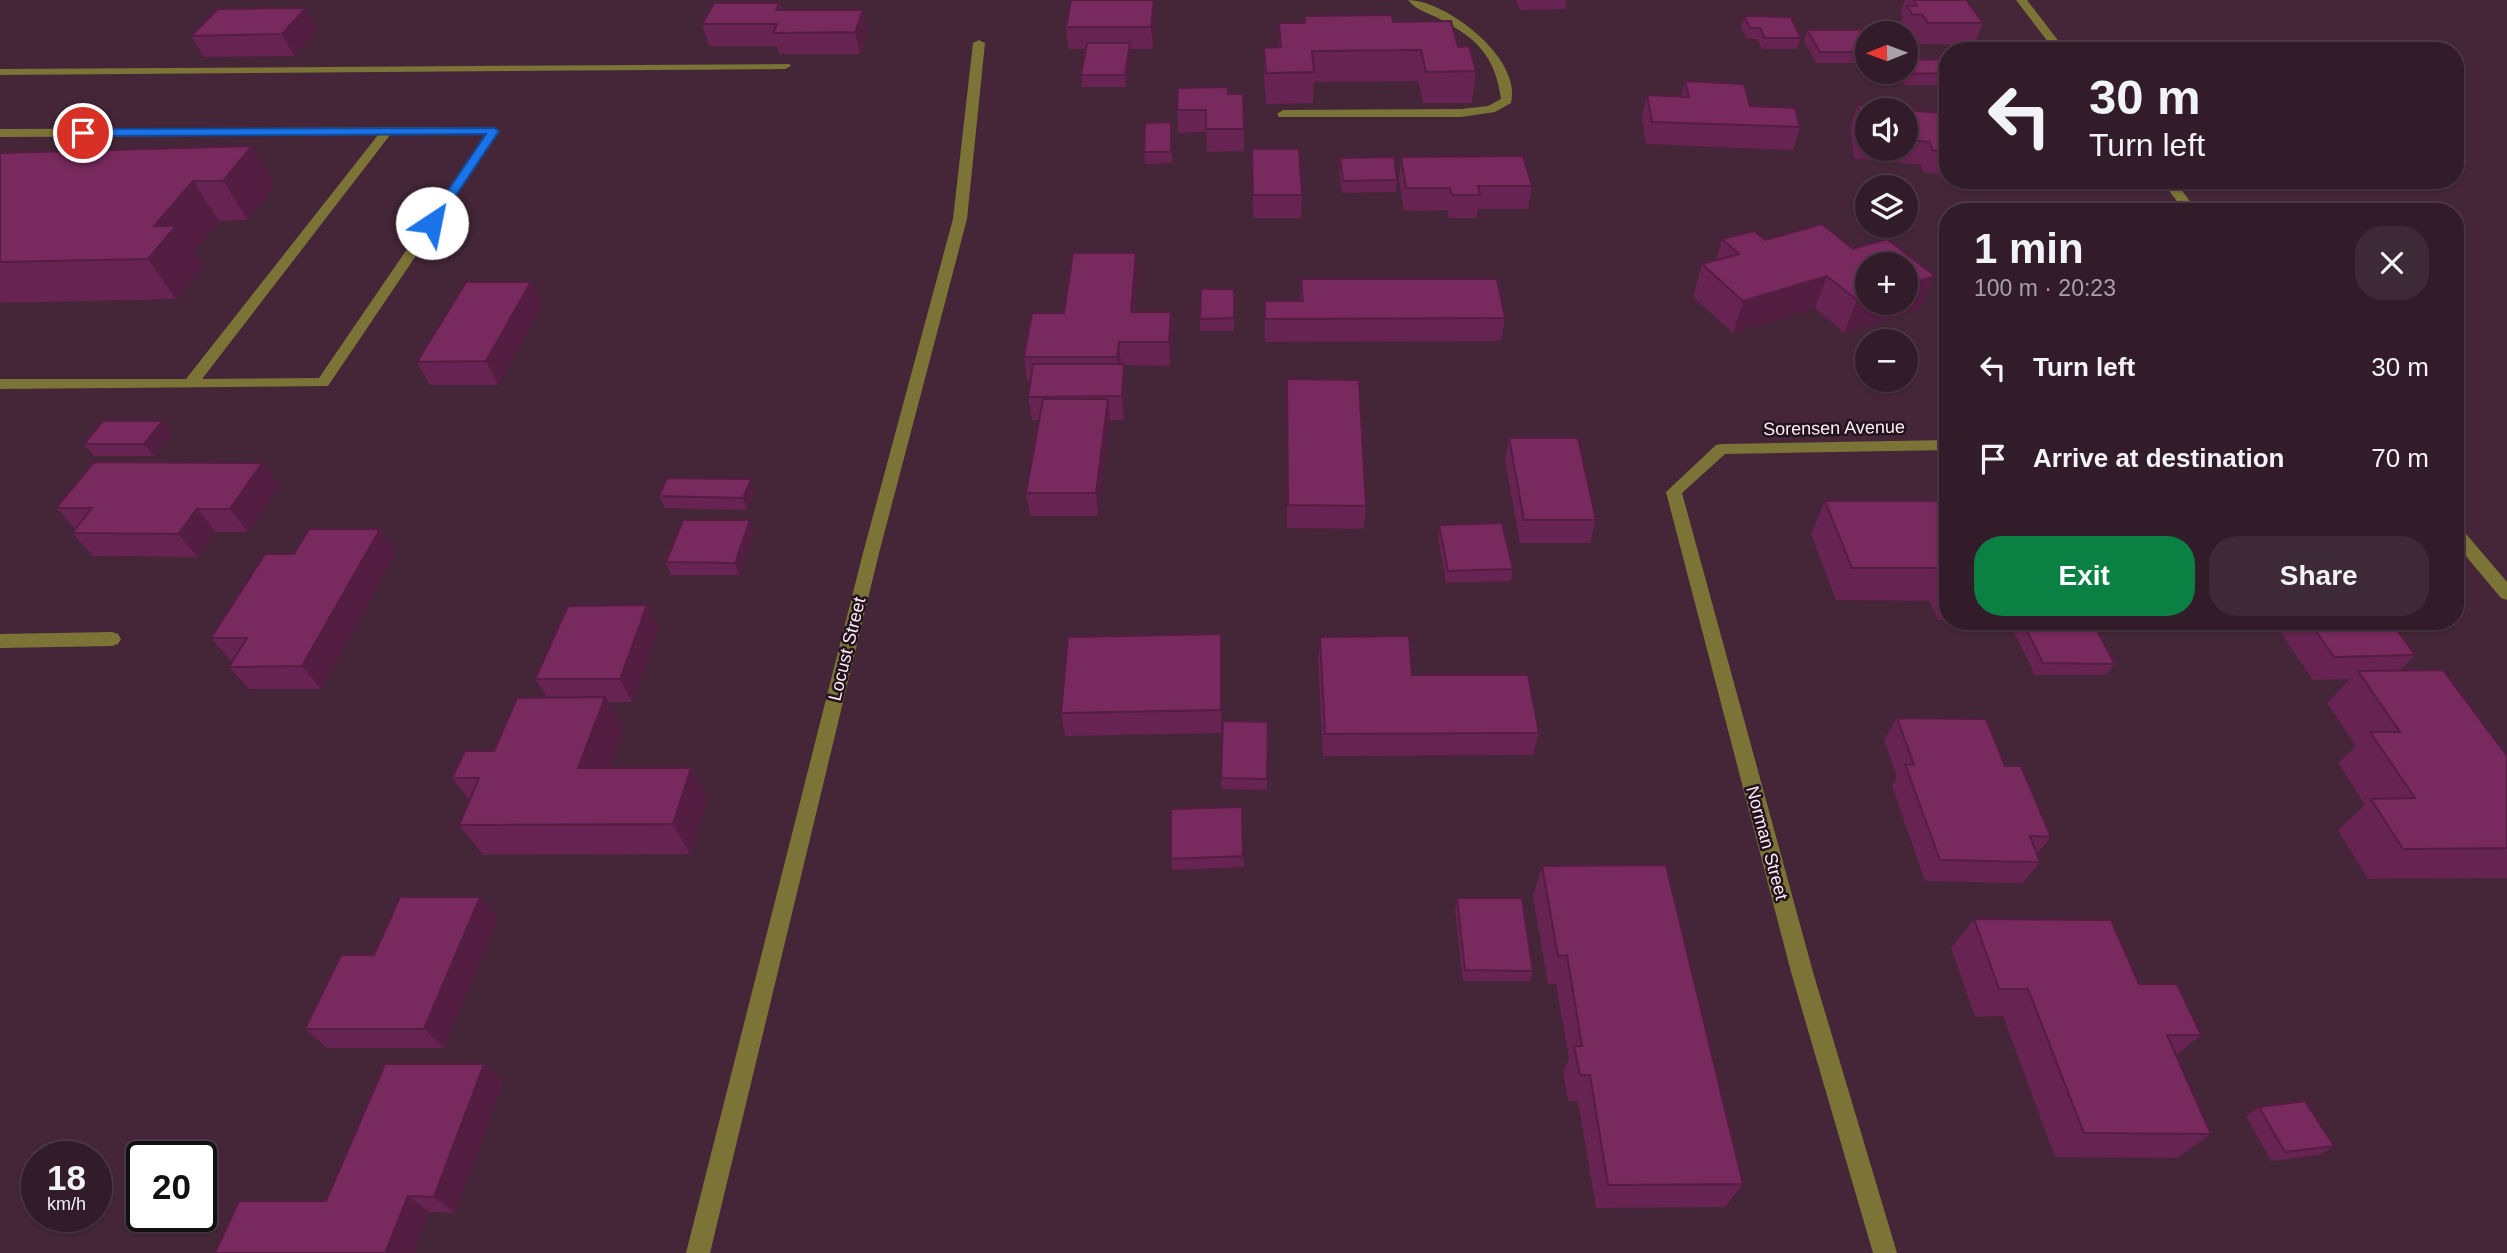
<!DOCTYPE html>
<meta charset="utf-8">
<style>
body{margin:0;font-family:Arial,sans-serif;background:#3e2936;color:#f1f3f6;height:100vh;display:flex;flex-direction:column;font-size:26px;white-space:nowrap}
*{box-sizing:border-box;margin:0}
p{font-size:23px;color:#a9a1a8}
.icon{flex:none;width:38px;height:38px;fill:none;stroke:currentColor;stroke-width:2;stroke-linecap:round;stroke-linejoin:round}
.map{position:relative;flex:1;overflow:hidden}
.details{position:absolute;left:1939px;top:203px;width:525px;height:427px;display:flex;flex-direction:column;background:#331c2a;border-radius:28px;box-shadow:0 2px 5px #0004,0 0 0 2px #4e3a47}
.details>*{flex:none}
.hud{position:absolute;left:1939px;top:42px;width:525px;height:147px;border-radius:28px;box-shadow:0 2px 5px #0004,0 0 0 2px #4e3a47;background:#331c2a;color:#f1f3f6;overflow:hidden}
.needle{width:46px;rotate:269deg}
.fabs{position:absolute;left:1855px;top:21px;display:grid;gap:14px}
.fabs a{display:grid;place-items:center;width:63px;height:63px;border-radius:50%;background:#331c2a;box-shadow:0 2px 5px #0004,0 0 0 2px #4e3a47;font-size:35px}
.speed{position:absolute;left:21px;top:1141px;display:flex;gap:14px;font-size:35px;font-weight:700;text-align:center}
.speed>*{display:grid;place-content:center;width:91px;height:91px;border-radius:50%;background:#331c2a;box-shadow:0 2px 5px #0004,0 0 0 2px #4e3a47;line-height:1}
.speed small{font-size:18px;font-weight:400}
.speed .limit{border:4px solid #111;border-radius:10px;background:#fff;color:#111}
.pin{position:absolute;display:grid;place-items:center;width:60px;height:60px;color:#fff;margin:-30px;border:4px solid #fff;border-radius:50%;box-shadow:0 2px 7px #0007}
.me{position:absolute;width:77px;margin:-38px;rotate:34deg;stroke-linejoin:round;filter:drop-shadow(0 0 5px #0008)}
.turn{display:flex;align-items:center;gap:24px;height:147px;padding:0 35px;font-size:32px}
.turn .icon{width:91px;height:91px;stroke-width:2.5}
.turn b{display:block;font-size:49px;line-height:60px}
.round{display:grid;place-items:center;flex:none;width:74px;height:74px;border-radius:28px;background:#3e2936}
.headline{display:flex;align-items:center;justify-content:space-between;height:119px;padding:0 35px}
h1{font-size:42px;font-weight:700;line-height:52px}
.cta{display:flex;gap:14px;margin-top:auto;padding:14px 35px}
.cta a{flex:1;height:80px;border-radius:28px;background:#0b8043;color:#fff;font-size:28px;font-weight:700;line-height:80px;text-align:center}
.cta a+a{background:#3e2936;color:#f1f3f6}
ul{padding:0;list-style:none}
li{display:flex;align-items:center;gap:21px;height:91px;padding:0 35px}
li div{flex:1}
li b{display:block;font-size:26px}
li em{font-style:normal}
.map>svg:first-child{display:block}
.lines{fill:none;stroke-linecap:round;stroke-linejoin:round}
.minor{fill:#7b7436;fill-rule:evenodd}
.wall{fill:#672351;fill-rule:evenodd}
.shaded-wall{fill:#541d42}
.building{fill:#78295e;stroke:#541d42;stroke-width:2}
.route{fill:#1a73e8;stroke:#114b97;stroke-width:2}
.labels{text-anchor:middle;stroke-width:5;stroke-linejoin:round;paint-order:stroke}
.street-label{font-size:18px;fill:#ffebf6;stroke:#22141c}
</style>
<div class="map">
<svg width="2507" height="1253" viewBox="0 0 2507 1253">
<rect width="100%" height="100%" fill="#442638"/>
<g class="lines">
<g class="minor">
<path d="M 1408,0 C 1446,0 1523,59 1511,103 L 1495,112 L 1461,117 L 1279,117 L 1277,114 L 1283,110 L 1461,109 L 1488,106 L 1501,99 C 1495,54 1475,37 1436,17 C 1425,12 1415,9 1408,0 Z"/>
<polygon points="2016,0 2027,0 2066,51 2055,51"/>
<polygon points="979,40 985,43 967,219 879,553 710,1253 686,1253 863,553 953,219 973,43"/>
<polygon points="789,64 791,66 785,69 0,75 0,69"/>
<path d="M 494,127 L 500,131 L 328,386 L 0,389 L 0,379 L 186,379 L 378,135 L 0,137 L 0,129 ZM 390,135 L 485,135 L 319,378 L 202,379 Z"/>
<polygon points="2161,180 2174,180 2198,212 2185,212"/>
<polygon points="1948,440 1948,450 1725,454 1682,493 1813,972 1897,1253 1873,1253 1791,972 1666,492 1716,445 1721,444"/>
<polygon points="2455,526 2461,528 2507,582 2507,600 2501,598 2455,543"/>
<polygon points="112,632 118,634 121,639 118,644 112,646 0,648 0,634"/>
</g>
</g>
<g class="wall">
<polygon points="1154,0 1155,21 1153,49 1130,49 1131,55 1126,87 1082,87 1081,75 1086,49 1068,49 1066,27"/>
<polygon points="1516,0 1567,0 1565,9 1520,10"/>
<polygon points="1905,0 1966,0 1983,23 1974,45 1920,44 1915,36 1906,36 1906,33 1903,33 1899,27 1903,17 1900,13"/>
<polygon points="780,3 782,10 868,31 860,54 779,54 777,46 709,46 702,24"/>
<polygon points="306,8 317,29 294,56 204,57 191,36"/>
<polygon points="1305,16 1393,22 1458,47 1476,71 1472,103 1423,103 1418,81 1314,82 1313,103 1266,104 1264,78 1264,48 1279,47 1279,23 1304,23"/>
<polygon points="1744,16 1801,38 1797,49 1762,49 1757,39 1747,39 1741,27"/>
<polygon points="1807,30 1867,34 1867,63 1816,63 1804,41"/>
<polygon points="1948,59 1948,85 1904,85 1895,72 1906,72 1906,60"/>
<polygon points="1685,81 1750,106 1800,127 1793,150 1646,144 1642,117 1647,95 1681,97"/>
<polygon points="1228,94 1244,129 1244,151 1207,152 1206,132 1178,133 1177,110"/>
<path d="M 1858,105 L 1948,114 L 1948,175 L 1923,172 L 1921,165 L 1854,158 L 1850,127 ZM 1867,110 L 1906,110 L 1906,149 L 1867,149 Z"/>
<polygon points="1172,134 1172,163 1145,164 1144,152"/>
<polygon points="1252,149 1302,195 1301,218 1253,218"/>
<polygon points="0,153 275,185 248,220 219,221 194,251 203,266 176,299 0,303"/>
<polygon points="1401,157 1532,186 1528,209 1478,209 1477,218 1449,218 1448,210 1404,211 1399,180"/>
<polygon points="1340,158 1397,180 1396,192 1342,193 1339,170"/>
<polygon points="1722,239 1765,240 1853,249 1935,276 1920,309 1844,333 1815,308 1733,333 1693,297 1702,264 1716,260"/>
<polygon points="1138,276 1135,312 1171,312 1172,335 1170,366 1124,365 1126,387 1124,420 1110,420 1098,516 1030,516 1026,493 1039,420 1032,420 1028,397 1030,381 1027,381 1024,357 1064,313"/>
<polygon points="1301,279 1505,318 1501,341 1265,342 1265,301 1300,301"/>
<polygon points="1234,289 1234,331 1200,331 1200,319"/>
<polygon points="542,305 498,385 430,385 417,362"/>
<polygon points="1287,379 1366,506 1364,529 1287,528"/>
<polygon points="162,421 172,433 154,456 94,456 84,444"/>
<polygon points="1509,438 1596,520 1590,543 1520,543 1505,461"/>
<polygon points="262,463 279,487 248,532 216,532 198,557 93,556 72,533 75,529 56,508"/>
<polygon points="755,492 747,510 665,508 659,496"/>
<polygon points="1825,501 1948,501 1948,620 1938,620 1930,601 1836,600 1811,534"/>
<polygon points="1439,525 1513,569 1511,581 1446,583 1438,537"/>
<polygon points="380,529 396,552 321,689 249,689 229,667 233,661 231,661 211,638 294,554"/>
<polygon points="754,532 739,575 671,575 666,562"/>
<polygon points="2014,621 2092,621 2115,664 2106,675 2035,675 2011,626"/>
<polygon points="2273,621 2390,621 2415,655 2399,671 2507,756 2507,878 2368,879 2338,830 2365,805 2338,763 2356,746 2327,703 2350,679 2313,680"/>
<polygon points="659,629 632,702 608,702 623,729 609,768 691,768 708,799 690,854 483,855 459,825 470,801 452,778 494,751 547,697 535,679"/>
<polygon points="1221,634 1221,733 1065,736 1061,713"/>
<polygon points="1320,637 1412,675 1539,733 1533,755 1323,756 1318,660"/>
<polygon points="1897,718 2005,766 2051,837 2037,854 2040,862 2023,883 1925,881 1892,786 1897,777 1884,740"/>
<polygon points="1268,722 1267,790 1222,789 1221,778"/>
<polygon points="1242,807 1244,867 1172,870 1171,859"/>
<polygon points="1542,866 1743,1184 1725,1207 1596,1208 1578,1101 1568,1101 1563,1072 1569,1059 1556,984 1548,984 1533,896"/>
<polygon points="1457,898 1533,971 1530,981 1463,981 1455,909"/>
<polygon points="497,918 444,1048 327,1048 305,1029"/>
<polygon points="1974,919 2139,984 2201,1035 2176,1056 2211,1134 2177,1158 2055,1157 2003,1016 1975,1017 1951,948"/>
<polygon points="484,1064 503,1083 455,1213 429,1212 414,1253 215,1253 326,1201"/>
<polygon points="2259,1107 2334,1146 2320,1155 2271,1161 2246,1116"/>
</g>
<g class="shaded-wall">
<polygon points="1154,0 1155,21 1153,49 1151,27"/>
<polygon points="306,8 317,29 294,56 282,34"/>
<polygon points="863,10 868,31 860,54 855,32"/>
<polygon points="1130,43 1131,55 1126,87 1125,75"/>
<polygon points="252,146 275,185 248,220 223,181"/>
<polygon points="193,181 219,221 194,251 203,266 176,299 148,259 154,226"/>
<polygon points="1136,253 1138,276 1133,335 1131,312"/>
<polygon points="1827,276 1815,308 1733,333 1743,301"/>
<polygon points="1935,276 1920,309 1844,333 1857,300 1867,297 1867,303 1906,303 1906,285"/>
<polygon points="531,282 542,305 498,385 486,361"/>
<polygon points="1171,312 1172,335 1170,366 1169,342"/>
<polygon points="1119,342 1121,365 1120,381 1117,357"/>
<polygon points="1124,364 1126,387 1124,420 1122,396"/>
<polygon points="1108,399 1110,423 1098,516 1096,493"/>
<polygon points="162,421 172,433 154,456 144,444"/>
<polygon points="262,463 279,487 248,532 230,509"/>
<polygon points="751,479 755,492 747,510 743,498"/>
<polygon points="197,509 216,532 198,557 178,534"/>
<polygon points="750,520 754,532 739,575 735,563"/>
<polygon points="380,529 396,552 321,689 302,666"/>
<polygon points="647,605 659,629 632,702 620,679"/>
<polygon points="605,697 623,729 598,799 578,768"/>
<polygon points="691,768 708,799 690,854 673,824"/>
<polygon points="480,897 497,918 444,1048 424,1029"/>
<polygon points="484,1064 503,1083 455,1213 434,1197"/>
<polygon points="408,1196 429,1212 414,1253 385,1253"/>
</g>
<g class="building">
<polygon points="1071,0 1154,0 1151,27 1066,27"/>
<polygon points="1913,0 1966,0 1983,23 1928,23 1923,15 1912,14 1907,6 1917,6"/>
<polygon points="714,3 780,3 776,10 863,10 855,32 773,33 777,24 702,24"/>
<polygon points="306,8 282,34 191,36 218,9"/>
<polygon points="1392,15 1393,22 1451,21 1458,47 1469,46 1476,71 1426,72 1421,50 1312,51 1314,72 1266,73 1264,48 1281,47 1279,23 1305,23 1305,16"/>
<polygon points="1744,16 1791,17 1801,38 1765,38 1760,28 1750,28"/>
<polygon points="1807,30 1865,30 1867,34 1867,52 1820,52"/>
<polygon points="1087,43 1130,43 1125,75 1081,75"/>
<polygon points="1948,59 1948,73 1909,74 1906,70 1906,60"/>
<polygon points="1685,81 1744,84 1750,106 1795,108 1800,127 1652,122 1647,95 1689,97"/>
<polygon points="1228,87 1228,94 1243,94 1244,129 1206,129 1206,110 1177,110 1178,88"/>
<polygon points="1858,105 1948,114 1948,151 1932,150 1930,142 1906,140 1906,110 1867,110 1867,136 1862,135"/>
<polygon points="1171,122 1171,152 1144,152 1145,123"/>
<polygon points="252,146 223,181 193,181 154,226 176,226 148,259 0,262 0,153"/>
<polygon points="1252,149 1299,149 1302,195 1253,195"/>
<polygon points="1523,156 1532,186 1478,186 1480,195 1452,195 1450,188 1406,188 1401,157"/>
<polygon points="1394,157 1397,180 1343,181 1340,158"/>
<polygon points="1822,224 1853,249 1887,239 1935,276 1906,285 1906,264 1867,264 1867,297 1857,300 1827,276 1743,301 1702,264 1739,254 1722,239 1754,231 1765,240"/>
<polygon points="1073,253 1136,253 1131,312 1171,312 1169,342 1119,342 1117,357 1024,357 1032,313 1064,313"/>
<polygon points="1301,279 1497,279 1505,318 1265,319 1265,301 1303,301"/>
<polygon points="466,282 531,282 486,361 417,362"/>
<polygon points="1201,289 1234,289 1234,318 1200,319"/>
<polygon points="1033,364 1124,364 1122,396 1028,397"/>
<polygon points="1287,379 1359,380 1366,506 1288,505"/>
<polygon points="1043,399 1108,399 1096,493 1026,493"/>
<polygon points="103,421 162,421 144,444 84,444"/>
<polygon points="1509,438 1578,438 1596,520 1524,520"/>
<polygon points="94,462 262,463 230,509 197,509 178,534 72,533 92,508 56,508"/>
<polygon points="667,478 751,479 743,498 659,496"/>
<polygon points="1825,501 1948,501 1948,568 1852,568"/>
<polygon points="683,520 750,520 735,563 666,562"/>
<polygon points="1502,523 1513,569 1448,571 1439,525"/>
<polygon points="309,529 380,529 302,666 229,667 247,638 211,638 265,554 294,554"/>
<polygon points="647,605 620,679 535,679 568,606"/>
<polygon points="2022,621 2092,621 2115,664 2043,663"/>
<polygon points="2309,621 2390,621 2415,655 2334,657"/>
<polygon points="1221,634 1221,710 1061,713 1068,637"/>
<polygon points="1409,636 1412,675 1528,675 1539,733 1325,734 1320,637"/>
<polygon points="2443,670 2507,756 2507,848 2403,849 2371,799 2415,798 2370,732 2400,732 2358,671"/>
<polygon points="605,697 578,768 691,768 673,824 459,825 479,778 452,778 465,751 494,751 517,698"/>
<polygon points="1897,718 1986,719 2005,766 2021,766 2051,837 2030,836 2040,862 1940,860 1905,764 1914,765"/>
<polygon points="1223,721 1268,722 1267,779 1221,778"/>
<polygon points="1242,807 1243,856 1171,859 1171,809"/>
<polygon points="1666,865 1743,1184 1608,1185 1590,1075 1580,1075 1574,1046 1582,1046 1567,955 1558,956 1542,866"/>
<polygon points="400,897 480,897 424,1029 305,1029 341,955 374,955"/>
<polygon points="1457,898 1522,898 1533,971 1465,970"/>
<polygon points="1974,919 2111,920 2139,984 2177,984 2201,1035 2167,1035 2211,1134 2084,1133 2028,989 1999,989"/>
<polygon points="385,1064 484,1064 434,1197 408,1196 385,1253 215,1253 239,1201 326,1201"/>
<polygon points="2305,1101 2334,1146 2285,1152 2259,1107"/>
</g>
<polygon class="route" points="494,128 499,131 436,225 432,226 426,223 486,134 83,136 77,133 83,129"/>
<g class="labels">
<g class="street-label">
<text transform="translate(1834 428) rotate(-1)" y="6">Sorensen Avenue</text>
<text transform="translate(847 649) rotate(-76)" y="6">Locust Street</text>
<text transform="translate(1767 843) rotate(75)" y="6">Norman Street</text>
</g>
</g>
</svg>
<div class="fabs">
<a><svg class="needle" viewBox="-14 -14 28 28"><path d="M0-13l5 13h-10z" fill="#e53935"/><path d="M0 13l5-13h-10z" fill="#a9a1a8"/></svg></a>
<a><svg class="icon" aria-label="sound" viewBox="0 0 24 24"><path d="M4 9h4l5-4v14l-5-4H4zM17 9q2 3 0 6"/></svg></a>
<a><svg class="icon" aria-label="layers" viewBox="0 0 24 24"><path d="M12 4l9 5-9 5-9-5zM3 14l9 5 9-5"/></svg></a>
<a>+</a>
<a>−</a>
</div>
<div class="speed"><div>18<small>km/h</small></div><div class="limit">20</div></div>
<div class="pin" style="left:83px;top:133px;background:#d93025"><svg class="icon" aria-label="arrive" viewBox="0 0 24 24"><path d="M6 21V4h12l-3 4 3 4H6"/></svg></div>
<svg class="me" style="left:432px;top:223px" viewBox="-20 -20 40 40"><circle r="19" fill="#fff"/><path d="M0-13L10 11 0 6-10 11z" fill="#1a73e8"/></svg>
<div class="hud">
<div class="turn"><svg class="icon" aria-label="left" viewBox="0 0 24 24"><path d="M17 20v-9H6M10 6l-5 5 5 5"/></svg><div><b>30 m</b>Turn left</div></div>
</div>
<section class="details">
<div class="headline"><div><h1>1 min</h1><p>100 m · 20:23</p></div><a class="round"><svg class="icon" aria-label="close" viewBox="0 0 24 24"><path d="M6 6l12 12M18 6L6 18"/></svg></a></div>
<ul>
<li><svg class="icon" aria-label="left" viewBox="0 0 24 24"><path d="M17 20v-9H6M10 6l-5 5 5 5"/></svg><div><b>Turn left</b></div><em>30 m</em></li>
<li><svg class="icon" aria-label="arrive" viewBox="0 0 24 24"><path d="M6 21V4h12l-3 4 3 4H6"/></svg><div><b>Arrive at destination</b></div><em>70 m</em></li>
</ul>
<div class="cta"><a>Exit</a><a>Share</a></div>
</section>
</div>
